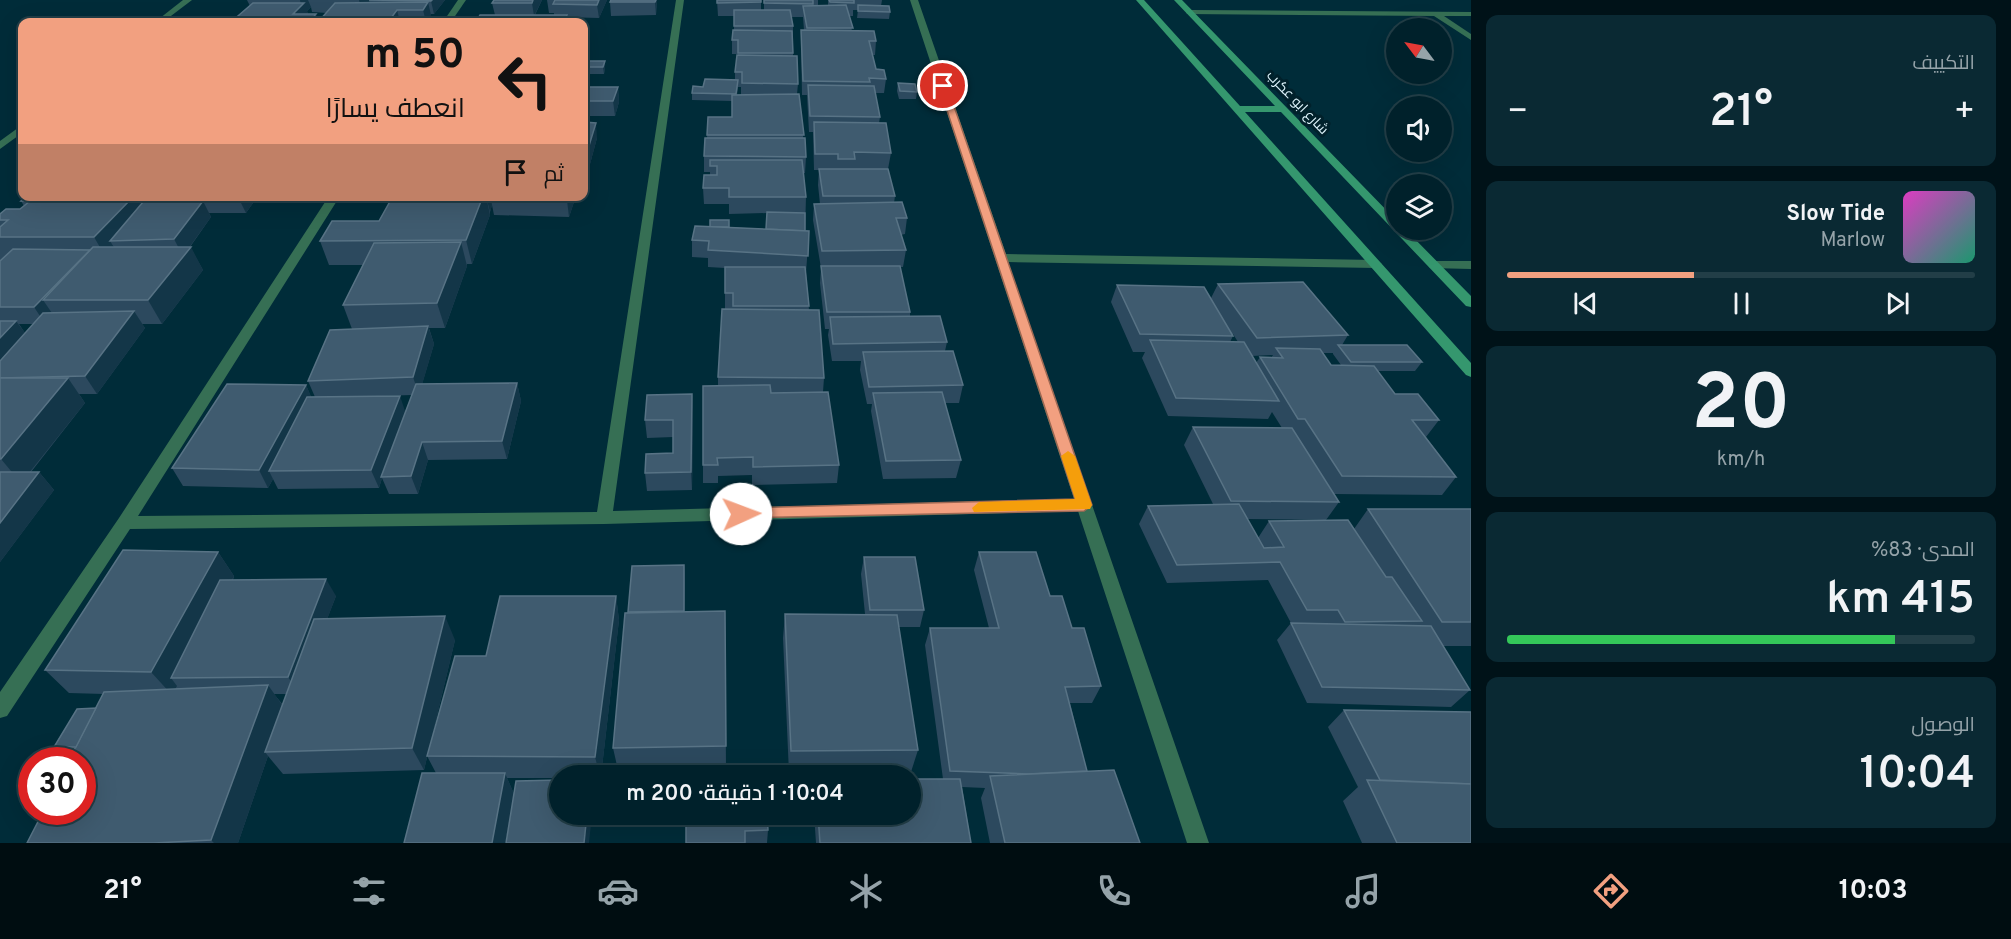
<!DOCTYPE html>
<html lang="ar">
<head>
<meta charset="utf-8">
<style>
  :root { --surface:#00212b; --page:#0a2933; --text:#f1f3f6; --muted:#95a3a9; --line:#223e47; --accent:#f2a080 }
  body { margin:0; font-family:Overpass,Cairo,sans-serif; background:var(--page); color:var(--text); direction:rtl; height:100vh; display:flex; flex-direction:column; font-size:22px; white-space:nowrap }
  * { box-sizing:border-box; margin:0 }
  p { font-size:20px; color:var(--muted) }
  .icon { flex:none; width:33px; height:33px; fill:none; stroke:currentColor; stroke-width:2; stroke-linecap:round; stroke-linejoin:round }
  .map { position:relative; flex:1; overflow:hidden; direction:ltr }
  .details { display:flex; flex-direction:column; gap:15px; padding:15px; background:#001218; width:540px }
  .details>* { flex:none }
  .top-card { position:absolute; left:18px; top:18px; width:570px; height:183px; border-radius:12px; box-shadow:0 6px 24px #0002,0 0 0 2px var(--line); direction:rtl; background:#f2a080; color:#111; overflow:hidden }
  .needle { width:39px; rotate:302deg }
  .controls { position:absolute; left:1386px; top:18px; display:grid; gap:12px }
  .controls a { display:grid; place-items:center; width:66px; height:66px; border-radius:50%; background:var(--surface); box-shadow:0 6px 24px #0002,0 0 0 2px var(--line); font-size:30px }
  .speed { position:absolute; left:18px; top:747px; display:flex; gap:12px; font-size:30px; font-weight:700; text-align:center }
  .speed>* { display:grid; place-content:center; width:78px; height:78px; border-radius:50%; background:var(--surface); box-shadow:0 6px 24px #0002,0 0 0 2px var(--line); line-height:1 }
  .speed .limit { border:9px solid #d22; background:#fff; color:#111 }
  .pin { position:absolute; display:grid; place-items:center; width:51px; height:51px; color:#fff; margin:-26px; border:3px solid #fff; border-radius:50%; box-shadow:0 2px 6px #0007 }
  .me { position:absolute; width:66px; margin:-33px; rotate:88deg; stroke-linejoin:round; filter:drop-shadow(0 0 4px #0008) }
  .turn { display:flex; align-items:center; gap:21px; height:126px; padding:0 24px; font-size:27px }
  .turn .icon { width:78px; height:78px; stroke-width:2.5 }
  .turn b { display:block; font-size:42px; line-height:51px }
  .then { display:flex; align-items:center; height:57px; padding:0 24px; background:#0003; gap:12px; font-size:22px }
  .big { font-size:45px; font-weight:600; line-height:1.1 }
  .details .tile { flex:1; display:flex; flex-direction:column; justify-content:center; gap:9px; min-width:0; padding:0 21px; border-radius:12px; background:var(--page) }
  .details .dial { align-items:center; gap:0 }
  .dial b { font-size:78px; line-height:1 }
  .song { display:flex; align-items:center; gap:18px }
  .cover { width:72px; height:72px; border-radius:9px; background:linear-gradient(135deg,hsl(310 70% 55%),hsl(160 70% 35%)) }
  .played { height:6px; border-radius:3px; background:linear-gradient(90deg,var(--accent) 40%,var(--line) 40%) }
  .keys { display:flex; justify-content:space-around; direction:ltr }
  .heat { display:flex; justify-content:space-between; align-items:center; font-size:33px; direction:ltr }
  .charge { height:9px; border-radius:4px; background:linear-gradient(90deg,#34c759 83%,var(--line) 0) }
  .trip { position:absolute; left:549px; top:765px; width:372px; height:60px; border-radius:30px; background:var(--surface); box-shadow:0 6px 24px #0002,0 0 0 2px var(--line); font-weight:600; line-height:60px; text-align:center; direction:rtl }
  .dock { display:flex; height:96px; justify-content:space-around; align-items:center; background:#000d11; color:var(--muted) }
  .dock .icon { width:42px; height:42px }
  .dock .active { color:var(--accent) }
  .dock b { font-size:27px; color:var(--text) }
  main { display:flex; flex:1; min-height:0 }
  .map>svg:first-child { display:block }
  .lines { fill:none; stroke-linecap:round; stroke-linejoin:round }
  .street { fill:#366f54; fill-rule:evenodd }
  .secondary { fill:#35976e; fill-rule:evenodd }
  .wall { fill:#2c495e; fill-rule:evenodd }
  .shaded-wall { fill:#133648 }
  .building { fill:#3f5b6f; stroke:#587385; stroke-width:1.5 }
  .route { fill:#f2a080; stroke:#9d6853; stroke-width:1.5 }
  .slow { fill:#f59e0b }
  .labels { text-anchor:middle; stroke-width:6; stroke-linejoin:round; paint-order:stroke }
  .far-street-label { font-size:14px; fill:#def4fc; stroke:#01212b }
</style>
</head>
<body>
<main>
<section class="details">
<div class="tile"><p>التكييف</p>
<div class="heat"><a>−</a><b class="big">21°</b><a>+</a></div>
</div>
<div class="tile">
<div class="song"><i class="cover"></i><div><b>Slow Tide</b><p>Marlow</p></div></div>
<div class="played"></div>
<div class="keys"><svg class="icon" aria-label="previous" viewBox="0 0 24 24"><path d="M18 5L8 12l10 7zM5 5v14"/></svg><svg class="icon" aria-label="pause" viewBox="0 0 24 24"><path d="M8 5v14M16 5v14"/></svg><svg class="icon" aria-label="next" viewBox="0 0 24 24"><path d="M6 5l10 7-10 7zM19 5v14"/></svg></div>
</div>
<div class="tile dial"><b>20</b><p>km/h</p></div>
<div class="tile"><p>المدى · 83%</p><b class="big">415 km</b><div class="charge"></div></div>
<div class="tile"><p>الوصول</p><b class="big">10:04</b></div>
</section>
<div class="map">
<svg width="1471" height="843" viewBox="0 0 1471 843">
  <rect width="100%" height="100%" fill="#002c39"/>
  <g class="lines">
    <g class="street">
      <polygon points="183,0 192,0 163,22 155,22"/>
      <polygon points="458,0 466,0 451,22 443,22"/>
      <polygon points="676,0 684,0 613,511 1074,499 910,0 918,0 1006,254 1376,260 1382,264 1376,268 1008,262 1209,843 1187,843 1078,511 604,524 130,529 7,716 0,718 0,692 119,518 329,196 340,196 138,516 597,512"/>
      <polygon points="1190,10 1471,12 1471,16 1444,16 1471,34 1471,40 1434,16 1187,14 1186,12"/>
      <polygon points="22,125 22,133 0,149 0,141"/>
      <polygon points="1434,261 1471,261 1471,269 1430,268 1428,265"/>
    </g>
    <polygon class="secondary" points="1136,0 1144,0 1240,106 1275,106 1174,0 1182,0 1396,220 1396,230 1406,230 1471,296 1471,307 1466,306 1281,112 1245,112 1471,363 1471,377 1466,375"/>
  </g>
  <g class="wall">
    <path d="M247,0H445L434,14H431L427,22H231L250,6ZM311,7L312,12L327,13L319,22L308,14L307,11Z"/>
    <polygon points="542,0 535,15 554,15 554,13 549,13 547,0 607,0 599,18 495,15 492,3"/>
    <polygon points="657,0 656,15 611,16 610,2"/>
    <path d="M717,0H761V10H764V0H818V6L828,5V0H882L881,6L890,12L889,19L857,18L858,10H853V16H849L852,31L876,41L875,55H873L876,69L886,79L884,93H875L880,117L879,123L891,153L888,169L895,196L894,203L907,218L905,234L901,235L906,250L903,267H900L910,312V316L947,342L945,351L963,385L959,403H945L961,460L956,478L883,479L871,411L872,404H867L860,370L861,361H832L828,335L829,329H825L820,283L821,268L813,220L814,204H820L818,185L819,170H814L813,132H809L807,95H802L801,44V30H804L803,17H791L793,26V56L798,84L797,94L806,157L805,173H803L806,197L805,231H809L806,273V272L809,310L824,378L823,392L839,465L837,483L752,485V475L718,476V483H703V465L718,386V377L725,309V268L708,267V258L692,257V240L729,227L766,229L767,213L729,214V204H704L703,188L710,175V172H704V156L707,138L708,117H732V101L692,100V93L703,87L735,79V72L738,55V54H732V40L734,30V16H718ZM738,87H741V95H737Z"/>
    <polygon points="584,61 605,61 605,68 604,74 584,74 584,81"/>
    <polygon points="898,83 917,92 916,99 899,99 897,91"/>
    <polygon points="584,87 618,87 619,102 615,116 584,116"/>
    <polygon points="584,122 597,138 590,164 584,164"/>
    <path d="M26,196H144L146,202H157L154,197L155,196H258L246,213H209L211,217L190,247L203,270L162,324H142L145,328L97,394H79L85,403L31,472H39L54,490L0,562V214L20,209L24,206L21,201ZM19,324H33L25,333Z"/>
    <path d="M393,196H576L569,217L494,215L492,205L490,212V215L472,264H467V266L445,328H429L434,344L422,384L517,383L521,401L507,459L428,460L418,494H389L382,478L379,488L278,489L273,479L268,488L183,486L172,468L306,385L311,397H315L308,381L352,329L343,305L363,265H329L320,241L379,221ZM412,395L405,412L379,396Z"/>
    <path d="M1218,284L1348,335L1342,345L1422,362L1415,371H1378L1395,394L1439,420L1426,437L1456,477L1442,495L1334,494L1339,502L1326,520L1247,519L1258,538L1269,521L1354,529L1368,509H1471V646H1443L1470,690L1451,707L1307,703L1277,640L1291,623L1268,580L1167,583L1139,524L1148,506L1213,504L1184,445L1193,427L1282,428L1272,412L1268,419L1168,416L1142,358L1145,352H1133L1111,302L1117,285L1211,298ZM1233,334L1238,342H1230L1233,336ZM1323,353H1333V354L1341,365H1331ZM1273,355L1271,358L1260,357L1256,363L1252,356Z"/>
    <polygon points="692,394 693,412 692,490 647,491 645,473 673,453 673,437 647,438 645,420"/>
    <path d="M218,552L234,576L233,580L336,596L327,619L455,640L424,770L283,774L268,756L238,843H27L72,756H63L54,747L96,708L104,694L69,693L45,670ZM274,694H287L283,705Z"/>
    <polygon points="979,552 1050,596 1072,628 1101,686 1092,703 1070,703 1087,771 1140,843 990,843 981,798 985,788 962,787 971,843 816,843 814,814 910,814 943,779 925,645 930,628 989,628 974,570"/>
    <polygon points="864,557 924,610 920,627 899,627 918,750 911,772 789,773 783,638 785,614 865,614 861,574"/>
    <polygon points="632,566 685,574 684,612 725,611 726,768 618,770 613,748 628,613"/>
    <polygon points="616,596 619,620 601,776 560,776 560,778 507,778 514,794 505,843 404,843 436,773 427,756 486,656"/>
    <polygon points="1344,710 1471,843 1362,843 1343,801 1358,787 1328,727"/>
    <polygon points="686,814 768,830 767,843 686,843"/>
  </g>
  <g class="shaded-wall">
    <polygon points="300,0 308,0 311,7 307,11 309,16 293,14 301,6"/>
    <polygon points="359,0 374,0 369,0 370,4 362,13"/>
    <polygon points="432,0 445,0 434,14 431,1"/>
    <polygon points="533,0 542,0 534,16 532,3"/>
    <polygon points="599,0 607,0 599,18 597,5"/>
    <polygon points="656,0 657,0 656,15 655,2"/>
    <polygon points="428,2 431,15 427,22 426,22 423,10"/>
    <polygon points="397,10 400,22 388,22"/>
    <polygon points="316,14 319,22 311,22 310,21"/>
    <polygon points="567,15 568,22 564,22"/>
    <polygon points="605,61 605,68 604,74 603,67"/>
    <polygon points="618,87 619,102 615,116 613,101"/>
    <polygon points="596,123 597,138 590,164 588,149"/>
    <polygon points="134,196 144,196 152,213 110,241 117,252 108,261 94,237"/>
    <polygon points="258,196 246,213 238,197"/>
    <polygon points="483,196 486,196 490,215 472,264 466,240"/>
    <polygon points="486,196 495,196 491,199 492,205 490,212"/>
    <polygon points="568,196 576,196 569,217 567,200"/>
    <polygon points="203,201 211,217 183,256 174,239"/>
    <polygon points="461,242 467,266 445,328 437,303"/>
    <polygon points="191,247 203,270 162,324 148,300"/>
    <polygon points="90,250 43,300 54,316 46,325 34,307"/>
    <polygon points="134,311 145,328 97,394 85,376"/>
    <polygon points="16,321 29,338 0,370 0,338"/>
    <polygon points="428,326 434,344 419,395 413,377"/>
    <polygon points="68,378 85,403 21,483 1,459"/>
    <polygon points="517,383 521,401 507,459 502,441"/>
    <polygon points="306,385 314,403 269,471 273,479 268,488 259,470"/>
    <polygon points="692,394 693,412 692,490 691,472"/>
    <polygon points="400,396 406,414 381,477 382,478 379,488 371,470"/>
    <polygon points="422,442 428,460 418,494 411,476"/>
    <polygon points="39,472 54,490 0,562 0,523"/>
    <polygon points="218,552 234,576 181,678 171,678 177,686 172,695 151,672"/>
    <polygon points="684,565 685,574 684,620"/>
    <polygon points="326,579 336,596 299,693 288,677"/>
    <polygon points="616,596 619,620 601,776 600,776 595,757"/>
    <polygon points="445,616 455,640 424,770 412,748"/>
    <polygon points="268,685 285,709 265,752 268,756 238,843 214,843 211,840"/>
    <polygon points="505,773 514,794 505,843 492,843"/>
    <polygon points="587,814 592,814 589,843 584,843"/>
  </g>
  <g class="building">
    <polygon points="369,0 432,0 431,1"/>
    <polygon points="494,0 533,0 532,3 492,3"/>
    <polygon points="555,0 599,0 597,5 553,4"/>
    <polygon points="611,0 656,0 655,2 610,2"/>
    <polygon points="717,0 761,0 761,2 717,3"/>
    <polygon points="764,0 813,0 813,4 764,3"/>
    <polygon points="829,0 854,0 854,3 830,2"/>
    <polygon points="428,2 423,10 397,10 388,22 318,22 335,3"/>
    <polygon points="253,3 304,3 293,14 316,14 310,21 231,22"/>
    <polygon points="846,5 853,28 807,28 803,6"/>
    <polygon points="858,5 889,6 890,12 858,11"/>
    <polygon points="734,10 790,10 793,26 734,26"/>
    <polygon points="480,15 567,15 564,22 476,22"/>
    <polygon points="733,30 792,31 793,53 738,53 738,40 732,40"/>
    <polygon points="801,30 874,31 876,41 869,41 876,69 884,70 886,79 869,78 870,82 803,81"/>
    <polygon points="737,55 797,56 798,84 742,83 742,72 735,72"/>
    <polygon points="584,61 605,61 603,67 584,67"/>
    <polygon points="705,79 738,80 736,94 692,93 693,86 703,87"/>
    <polygon points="898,83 915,84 917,92 900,91"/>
    <polygon points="808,85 874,86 880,117 810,116"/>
    <polygon points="584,87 618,87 613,101 584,101"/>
    <polygon points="799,94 804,135 707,135 708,117 732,117 732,95"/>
    <polygon points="584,122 596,123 588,149 584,149"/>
    <polygon points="814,122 886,123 891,153 854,152 855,159 838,159 838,154 815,154"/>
    <polygon points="705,138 805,138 806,157 704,156"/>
    <polygon points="710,160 802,160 806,197 729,197 729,188 703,188 704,175 717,175 717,166 710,166"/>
    <polygon points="819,169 888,169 895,196 823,196"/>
    <polygon points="26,196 134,196 94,237 0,237 0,227 8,220 0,220 0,214 6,209 20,209 30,201 21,201"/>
    <polygon points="155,196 239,196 154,197"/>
    <polygon points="393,196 483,196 466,240 320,241 332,221 379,221"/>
    <polygon points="492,196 568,196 567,200 491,199"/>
    <polygon points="203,201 174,239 110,241 143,202"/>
    <polygon points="902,202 907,218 896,218 906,250 822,251 814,204"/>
    <polygon points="767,212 805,213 805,231 766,229"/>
    <rect x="710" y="220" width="19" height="7"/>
    <polygon points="695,226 809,231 808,256 708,250 709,241 692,240"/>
    <polygon points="461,242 437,303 343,305 374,243"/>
    <polygon points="93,247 191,247 148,300 43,300"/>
    <polygon points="13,249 90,250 34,307 0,307 0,261"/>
    <polygon points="821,266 900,266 910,312 827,312"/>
    <polygon points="725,267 805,267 809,306 733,306 733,293 725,293"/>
    <polygon points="1303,282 1348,335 1257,338 1218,284"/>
    <polygon points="1117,285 1204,287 1233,336 1140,334"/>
    <polygon points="722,309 819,310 824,378 718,377"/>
    <polygon points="134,311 85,376 0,378 0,361 43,313"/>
    <polygon points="940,316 947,342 833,344 830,317"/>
    <polygon points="0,321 16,321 0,338"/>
    <polygon points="428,326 413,377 308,381 330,330"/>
    <polygon points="1150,340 1244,342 1279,401 1176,398"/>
    <polygon points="1338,345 1407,345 1422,362 1351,362"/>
    <polygon points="1276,348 1320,349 1331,365 1374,366 1395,394 1418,394 1439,420 1412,420 1456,477 1342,476 1305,419 1298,419 1260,357 1283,358"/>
    <polygon points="953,351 963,385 869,387 863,352"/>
    <polygon points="0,378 68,378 1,459 0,459"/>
    <polygon points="517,383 502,441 422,442 411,476 381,477 416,384"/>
    <polygon points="227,384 306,385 259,470 172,468"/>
    <polygon points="770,385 771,393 828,392 839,465 753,467 753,457 717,458 718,465 703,465 703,386"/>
    <polygon points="942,392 961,460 886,461 873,393"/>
    <polygon points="692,394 691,472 645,473 646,454 673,453 673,420 645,420 647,395"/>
    <polygon points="400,396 371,470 269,471 307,397"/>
    <polygon points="1193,427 1292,428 1339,502 1231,501"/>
    <polygon points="0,472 39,472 0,523"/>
    <polygon points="1239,504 1264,548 1284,547 1269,521 1348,520 1386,577 1392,577 1422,621 1345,622 1338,610 1307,610 1280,562 1177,565 1148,506"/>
    <polygon points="1368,509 1471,509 1471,622 1442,622"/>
    <polygon points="123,550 218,552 151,672 45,670"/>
    <polygon points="979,552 1036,552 1050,596 1062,596 1072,628 1084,628 1101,686 1065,687 1087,771 1028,774 950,771 930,628 999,628"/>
    <polygon points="864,557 915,557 924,610 870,610"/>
    <polygon points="684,565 684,611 628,612 632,566"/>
    <polygon points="326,579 288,677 171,678 220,580"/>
    <polygon points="500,596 616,596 595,757 427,756 455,656 486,656"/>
    <polygon points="725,611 726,746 613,748 625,613"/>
    <polygon points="785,614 897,615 918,750 791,751"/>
    <polygon points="445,616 412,748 265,752 314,619"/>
    <polygon points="1291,623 1431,626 1470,690 1322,687"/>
    <polygon points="268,685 211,840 154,843 27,843 43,812 82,812 82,760 69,760 104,692"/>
    <polygon points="96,708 76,747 54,747 77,709"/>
    <polygon points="1344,710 1471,712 1471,784 1380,780"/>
    <polygon points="1114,770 1140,843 1005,843 990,776"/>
    <polygon points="422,773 505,773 492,843 404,843"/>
    <polygon points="910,779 960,779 971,843 820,843 818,814 910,814"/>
    <polygon points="560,780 560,814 587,814 584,843 506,843 516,781"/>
    <polygon points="1367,780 1471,784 1471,843 1397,843"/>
    <polygon points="686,814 767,814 768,830 745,831 745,843 686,843"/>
  </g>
  <polygon class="route" points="943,83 947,86 1092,505 1084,511 736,518 734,514 741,508 1075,499 939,86"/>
  <polygon class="slow" points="1068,451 1075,456 1092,505 1090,509 974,512 972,508 979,502 1075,499 1061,456"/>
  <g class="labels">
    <g class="far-street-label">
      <text transform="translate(1298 102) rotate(46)" y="5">شارع ابو عكرب</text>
    </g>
  </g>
</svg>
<div class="controls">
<a><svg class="needle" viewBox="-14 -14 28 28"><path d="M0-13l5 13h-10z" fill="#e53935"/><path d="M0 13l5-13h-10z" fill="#95a3a9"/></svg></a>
<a><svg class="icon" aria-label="sound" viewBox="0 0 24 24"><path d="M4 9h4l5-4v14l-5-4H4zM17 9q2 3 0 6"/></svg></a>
<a><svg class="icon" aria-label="layers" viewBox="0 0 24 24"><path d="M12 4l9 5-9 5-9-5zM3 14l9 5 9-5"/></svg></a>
</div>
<div class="speed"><div class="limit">30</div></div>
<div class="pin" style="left:943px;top:86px;background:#d93025"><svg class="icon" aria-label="arrive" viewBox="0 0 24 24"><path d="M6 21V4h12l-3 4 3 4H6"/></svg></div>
<svg class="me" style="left:741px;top:514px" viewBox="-20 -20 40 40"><circle r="19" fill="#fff"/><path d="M0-13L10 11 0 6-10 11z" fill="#f2a080"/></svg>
<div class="trip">10:04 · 1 دقيقة · 200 m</div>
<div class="top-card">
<div class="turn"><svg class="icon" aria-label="left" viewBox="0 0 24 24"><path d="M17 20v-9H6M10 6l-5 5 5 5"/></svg><div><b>50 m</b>انعطف يسارًا</div></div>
<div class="then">ثم<svg class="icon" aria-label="arrive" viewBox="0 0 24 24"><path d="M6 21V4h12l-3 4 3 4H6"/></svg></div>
</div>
</div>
</main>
<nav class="dock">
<b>10:03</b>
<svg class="icon active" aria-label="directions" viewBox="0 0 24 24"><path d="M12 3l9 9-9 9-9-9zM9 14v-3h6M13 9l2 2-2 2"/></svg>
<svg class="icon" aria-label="music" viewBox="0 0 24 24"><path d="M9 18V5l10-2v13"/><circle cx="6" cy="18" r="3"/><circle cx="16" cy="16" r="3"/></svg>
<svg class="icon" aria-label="phone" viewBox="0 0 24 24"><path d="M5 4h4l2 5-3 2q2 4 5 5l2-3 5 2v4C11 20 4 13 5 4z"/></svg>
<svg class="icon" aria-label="climate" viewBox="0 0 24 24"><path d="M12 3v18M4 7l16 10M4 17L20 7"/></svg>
<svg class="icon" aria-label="car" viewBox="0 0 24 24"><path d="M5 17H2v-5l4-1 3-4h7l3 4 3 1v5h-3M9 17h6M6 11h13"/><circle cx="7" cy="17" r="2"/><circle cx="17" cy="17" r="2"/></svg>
<svg class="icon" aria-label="filters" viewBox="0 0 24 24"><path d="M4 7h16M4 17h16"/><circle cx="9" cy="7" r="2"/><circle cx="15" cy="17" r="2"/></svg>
<b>21°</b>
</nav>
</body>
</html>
